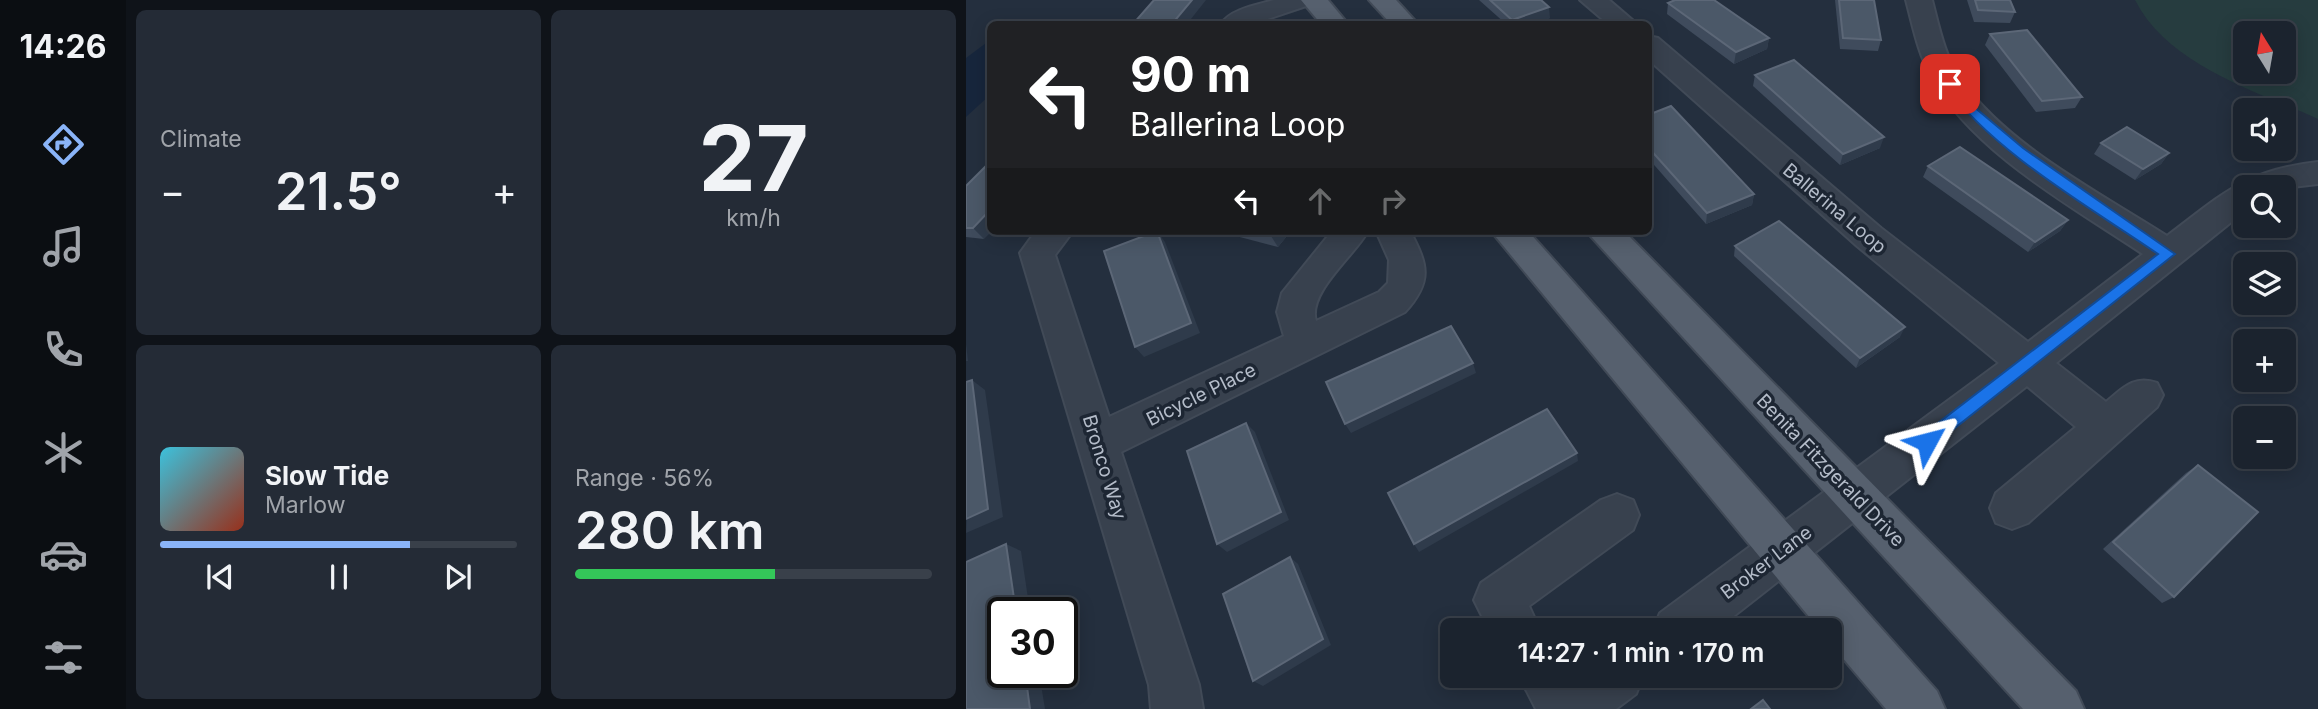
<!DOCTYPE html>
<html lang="en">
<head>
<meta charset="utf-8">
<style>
  :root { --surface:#1b232e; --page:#242b36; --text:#f1f3f6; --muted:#a0a4aa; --line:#39404a; --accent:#8ab4f8 }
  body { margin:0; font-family:Inter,sans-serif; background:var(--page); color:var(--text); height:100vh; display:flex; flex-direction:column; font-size:26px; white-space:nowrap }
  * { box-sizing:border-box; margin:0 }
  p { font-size:23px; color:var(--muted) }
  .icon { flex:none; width:38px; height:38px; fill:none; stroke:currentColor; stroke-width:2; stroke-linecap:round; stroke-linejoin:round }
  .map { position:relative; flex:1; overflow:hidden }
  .drawer { display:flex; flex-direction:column; gap:10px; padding:10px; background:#0f1319; width:840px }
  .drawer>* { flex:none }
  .banner { position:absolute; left:21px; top:21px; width:665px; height:214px; border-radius:10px; box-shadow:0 4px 18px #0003,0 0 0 2px var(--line); background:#202124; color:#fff; overflow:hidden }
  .needle { width:46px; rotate:349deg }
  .buttons { position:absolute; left:1267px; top:21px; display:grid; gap:14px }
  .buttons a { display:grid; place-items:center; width:63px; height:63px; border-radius:10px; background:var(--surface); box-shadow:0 4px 18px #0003,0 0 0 2px var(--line); font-size:35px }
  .speed { position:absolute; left:21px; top:597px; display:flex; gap:14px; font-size:35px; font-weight:700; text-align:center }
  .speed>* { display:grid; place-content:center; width:91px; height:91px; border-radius:50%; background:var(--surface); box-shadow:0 4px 18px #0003,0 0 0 2px var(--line); line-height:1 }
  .speed .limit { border:4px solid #111; border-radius:10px; background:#fff; color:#111 }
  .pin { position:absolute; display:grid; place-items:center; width:60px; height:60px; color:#fff; margin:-30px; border-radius:14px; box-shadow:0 4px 10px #0006 }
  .me { position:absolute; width:77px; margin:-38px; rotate:52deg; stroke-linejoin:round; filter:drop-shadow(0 0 5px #0008) }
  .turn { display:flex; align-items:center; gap:24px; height:147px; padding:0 28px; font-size:32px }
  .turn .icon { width:91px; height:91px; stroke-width:2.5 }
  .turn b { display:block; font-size:49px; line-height:60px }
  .lanes { display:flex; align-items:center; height:66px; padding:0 28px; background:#0003; justify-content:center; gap:35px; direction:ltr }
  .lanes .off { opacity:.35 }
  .big { font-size:52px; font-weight:600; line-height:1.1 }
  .drawer .card { flex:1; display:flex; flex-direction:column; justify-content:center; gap:10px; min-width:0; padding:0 24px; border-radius:10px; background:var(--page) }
  .drawer .dial { align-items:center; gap:0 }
  .dial b { font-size:91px; line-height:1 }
  .song { display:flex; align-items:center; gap:21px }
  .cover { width:84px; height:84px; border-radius:10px; background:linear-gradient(135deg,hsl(190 70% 55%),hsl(10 70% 35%)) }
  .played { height:7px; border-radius:4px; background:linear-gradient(90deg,var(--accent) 70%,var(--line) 70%) }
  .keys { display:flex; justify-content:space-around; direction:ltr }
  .heat { display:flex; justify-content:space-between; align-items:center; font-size:38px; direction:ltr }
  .charge { height:10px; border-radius:5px; background:linear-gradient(90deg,#34c759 56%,var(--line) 0) }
  .drawer .tiles { flex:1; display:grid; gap:10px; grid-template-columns:repeat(2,1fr) }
  .trip { position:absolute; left:474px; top:618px; width:402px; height:70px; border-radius:10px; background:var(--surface); box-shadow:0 4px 18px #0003,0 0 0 2px var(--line); font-weight:600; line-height:70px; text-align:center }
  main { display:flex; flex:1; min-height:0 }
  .tabs { display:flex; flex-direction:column; width:126px; justify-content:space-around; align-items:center; background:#0b0e12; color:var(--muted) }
  .tabs .icon { width:49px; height:49px }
  .tabs .selected { color:var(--accent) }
  .tabs b { font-size:32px; color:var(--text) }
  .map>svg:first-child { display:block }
  .green { fill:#263c3f; fill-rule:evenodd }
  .water { fill:#17263c }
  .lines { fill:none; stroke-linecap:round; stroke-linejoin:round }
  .minor-casing { stroke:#414a57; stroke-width:4 }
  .major-casing { stroke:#414a57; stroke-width:4 }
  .minor { fill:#38414e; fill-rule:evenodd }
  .major { fill:#56606e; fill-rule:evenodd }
  .wall { fill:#3f4b5c }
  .shaded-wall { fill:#2f3b4b }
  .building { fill:#4b5868; stroke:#5c6777; stroke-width:2 }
  .route { fill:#1a73e8; stroke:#114b97; stroke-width:2 }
  .labels { text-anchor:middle; stroke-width:7; stroke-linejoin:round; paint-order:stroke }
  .street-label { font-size:19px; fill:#b4bcc9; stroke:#1d2633 }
</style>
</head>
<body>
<main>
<nav class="tabs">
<b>14:26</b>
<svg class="icon selected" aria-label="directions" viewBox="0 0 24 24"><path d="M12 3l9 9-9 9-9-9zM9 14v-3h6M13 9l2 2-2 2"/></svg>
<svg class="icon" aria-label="music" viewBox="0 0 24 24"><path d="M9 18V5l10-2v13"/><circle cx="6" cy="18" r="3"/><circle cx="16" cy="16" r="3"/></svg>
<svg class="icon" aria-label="phone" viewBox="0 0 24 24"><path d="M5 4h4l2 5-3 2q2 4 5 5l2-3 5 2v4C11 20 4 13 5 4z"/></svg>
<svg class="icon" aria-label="climate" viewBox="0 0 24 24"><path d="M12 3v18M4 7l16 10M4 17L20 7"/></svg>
<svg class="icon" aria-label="car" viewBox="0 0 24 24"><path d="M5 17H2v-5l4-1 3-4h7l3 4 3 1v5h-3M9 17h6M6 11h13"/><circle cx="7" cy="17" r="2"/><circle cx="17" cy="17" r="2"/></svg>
<svg class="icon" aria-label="filters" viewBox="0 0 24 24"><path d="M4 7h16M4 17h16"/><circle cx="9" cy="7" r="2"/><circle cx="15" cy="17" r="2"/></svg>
</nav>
<section class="drawer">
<div class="tiles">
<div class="card"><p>Climate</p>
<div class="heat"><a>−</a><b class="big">21.5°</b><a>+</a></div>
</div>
<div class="card dial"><b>27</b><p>km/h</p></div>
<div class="card">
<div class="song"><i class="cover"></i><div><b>Slow Tide</b><p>Marlow</p></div></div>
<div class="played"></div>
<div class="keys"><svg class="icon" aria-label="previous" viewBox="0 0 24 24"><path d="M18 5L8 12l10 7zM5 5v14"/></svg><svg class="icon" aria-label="pause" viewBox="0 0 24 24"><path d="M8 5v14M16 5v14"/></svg><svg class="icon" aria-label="next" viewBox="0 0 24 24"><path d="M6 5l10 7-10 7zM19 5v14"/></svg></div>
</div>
<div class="card"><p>Range · 56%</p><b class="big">280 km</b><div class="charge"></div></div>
</div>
</section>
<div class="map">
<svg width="1352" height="709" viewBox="0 0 1352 709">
  <rect width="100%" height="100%" fill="#242f3e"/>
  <path class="green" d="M1169,0H1352V119C1290,91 1202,65 1169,0ZM1279,33H1318V72H1279Z"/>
  <polygon class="water" points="24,40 24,95 0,117 0,58"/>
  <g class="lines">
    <g class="minor-casing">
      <g id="minor">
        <path d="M308,0H347L343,5L287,24H255C265,9 291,5 308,0Z"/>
        <polygon points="614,0 643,0 671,24 642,24"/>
        <path d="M940,0H966C973,27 979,58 996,81C1042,146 1134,193 1201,236C1257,194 1279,170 1352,162V184L1318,188L1279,187V211L1090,363L1140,402C1157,388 1168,375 1191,383L1197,395L1191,407L1062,523L1046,529L1030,523L1024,508L1030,493L1110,427L1061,386L750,630H687L694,613L1033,363L891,246L682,59V36L692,38L915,228L1062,342L1177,254C1107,207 1006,152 965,76C952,53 947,26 940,0Z"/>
        <path d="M70,231H107L89,255L143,417L318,336L311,312L316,293L366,231H402C388,256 341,293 350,321L413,292L422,283L423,260L410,231H444C462,265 467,281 439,312L155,452L233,685L237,709H185L183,685L54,253Z"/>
        <polygon points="651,494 667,500 673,515 667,530 563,606 574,630 523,630 508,600 515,583 635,500"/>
        <polygon points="553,676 677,676 670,694 650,709 570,709"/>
      </g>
    </g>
    <g class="major-casing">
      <g id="major">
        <polygon points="335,0 362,0 382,24 355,24"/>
        <polygon points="403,0 430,0 452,24 425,24"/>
        <polygon points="525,231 562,231 971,691 979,709 920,709 864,643 864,630 854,630"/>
        <polygon points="620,231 658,231 1110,691 1118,709 1057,709"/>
      </g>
    </g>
    <use href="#minor" class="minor"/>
    <use href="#major" class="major"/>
  </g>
  <g class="wall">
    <polygon points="513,0 575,0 584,18 566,24 540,24"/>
    <polygon points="869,0 908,0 915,40 912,51 874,49"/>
    <polygon points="1001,0 1044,0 1049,12 1044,23 1008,22"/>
    <polygon points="702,3 803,38 801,49 768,64 701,14"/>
    <polygon points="1024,34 1116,97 1109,108 1070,112 1019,45"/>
    <polygon points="789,75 914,148 874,165 787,86"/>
    <polygon points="682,115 788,194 786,205 740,224 682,158"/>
    <polygon points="1135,143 1203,153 1195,164 1169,180 1128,154"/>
    <polygon points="962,166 1102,220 1094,231 1062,252 957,177"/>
    <polygon points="0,186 18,239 0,237"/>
    <polygon points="267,231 325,231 312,247 270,236"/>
    <polygon points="769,246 934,337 890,368 768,256"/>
    <polygon points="1232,465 1208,597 1196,603 1137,549 1220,473"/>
  </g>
  <g class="shaded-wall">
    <polygon points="226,0 240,0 221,24 206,24"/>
    <polygon points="583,7 584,18 566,24 547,24 546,20"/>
    <polygon points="803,38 801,49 768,64 770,52"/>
    <polygon points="918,137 914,148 874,165 877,154"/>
    <polygon points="1203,153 1195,164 1169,180 1177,169"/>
    <polygon points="788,194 786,205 740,224 741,213"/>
    <polygon points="24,210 24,231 26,231 18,239 7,228"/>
    <polygon points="1102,220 1094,231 1062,252 1069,242"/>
    <polygon points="191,231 199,242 234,333 178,357 169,347"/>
    <polygon points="310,231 325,231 312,247 305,236"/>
    <polygon points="939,327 934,337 890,368 894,358"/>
    <polygon points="0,344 2,361 0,361"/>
    <polygon points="507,363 510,373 385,433 379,424"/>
    <polygon points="6,380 19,390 37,517 0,533"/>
    <polygon points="280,423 289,432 323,520 261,552 251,544"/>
    <polygon points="611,453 612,461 453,552 448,544"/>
    <polygon points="40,544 55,551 64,612 50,612"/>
    <polygon points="324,557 332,564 365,645 297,686 287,681"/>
    <polygon points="59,672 73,672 79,709 64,709"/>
  </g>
  <g class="building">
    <polygon points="188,0 226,0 206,24 167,24"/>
    <polygon points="524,0 575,0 583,7 546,20"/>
    <polygon points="709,0 748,0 803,38 770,52 702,3"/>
    <polygon points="873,0 908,0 915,40 877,38"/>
    <polygon points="1009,0 1044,0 1049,12 1012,10"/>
    <polygon points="605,21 609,24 598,24"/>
    <polygon points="1061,30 1116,97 1076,101 1024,34"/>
    <polygon points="828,60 918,137 877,154 789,75"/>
    <polygon points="705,106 788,194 741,213 682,147 682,115"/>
    <polygon points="1161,127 1203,153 1177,169 1135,143"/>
    <polygon points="994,147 1102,220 1069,242 962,166"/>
    <polygon points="24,162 24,210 7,228 0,228 0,186"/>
    <polygon points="813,221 939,327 894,358 769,246"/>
    <polygon points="191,231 225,323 169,347 138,251"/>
    <polygon points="286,231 310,231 305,236"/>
    <polygon points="485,326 507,363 379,424 360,382"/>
    <polygon points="6,380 22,509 0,519 0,382"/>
    <polygon points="581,409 611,453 448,544 422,493"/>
    <polygon points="280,423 315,512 251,544 221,451"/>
    <polygon points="1232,465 1292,512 1208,597 1147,542"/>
    <polygon points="40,544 50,612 37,612 37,672 59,672 64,709 0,709 0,562"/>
    <polygon points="324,557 357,639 287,681 257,594"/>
    <polygon points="797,700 804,709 785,709"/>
  </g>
  <path class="route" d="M979,81H988L1007,106L1057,148L1209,254L961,450L954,447L952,442L954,437L1192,254C1122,206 1027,152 978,84Z"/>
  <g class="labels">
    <g class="street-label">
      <text transform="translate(869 208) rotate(40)" y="7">Ballerina Loop</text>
      <text transform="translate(235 394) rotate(-26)" y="7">Bicycle Place</text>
      <text transform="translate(139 467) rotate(73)" y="7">Bronco Way</text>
      <text transform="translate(865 470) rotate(46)" y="7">Benita Fitzgerald Drive</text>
      <text transform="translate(800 562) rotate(-37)" y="7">Broker Lane</text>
    </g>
  </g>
</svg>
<div class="buttons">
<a><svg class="needle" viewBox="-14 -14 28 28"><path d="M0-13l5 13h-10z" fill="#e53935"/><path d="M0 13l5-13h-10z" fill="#a0a4aa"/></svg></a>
<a><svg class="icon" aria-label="sound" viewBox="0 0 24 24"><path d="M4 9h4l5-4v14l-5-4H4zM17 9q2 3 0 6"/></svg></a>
<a><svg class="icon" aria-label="search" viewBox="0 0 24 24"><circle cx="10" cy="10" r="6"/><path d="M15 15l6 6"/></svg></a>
<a><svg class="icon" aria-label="layers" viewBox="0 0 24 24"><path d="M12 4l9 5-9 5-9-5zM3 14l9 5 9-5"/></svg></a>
<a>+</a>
<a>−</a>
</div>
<div class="speed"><div class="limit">30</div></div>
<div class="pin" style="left:984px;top:84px;background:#d93025"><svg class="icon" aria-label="arrive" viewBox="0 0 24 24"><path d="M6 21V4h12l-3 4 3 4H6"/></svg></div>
<svg class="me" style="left:961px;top:442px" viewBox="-20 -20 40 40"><path d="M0-17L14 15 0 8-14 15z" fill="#1a73e8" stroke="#fff" stroke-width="4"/></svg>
<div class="trip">14:27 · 1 min · 170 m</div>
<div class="banner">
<div class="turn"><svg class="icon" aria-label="left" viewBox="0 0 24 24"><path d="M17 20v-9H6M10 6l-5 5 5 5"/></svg><div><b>90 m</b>Ballerina Loop</div></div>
<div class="lanes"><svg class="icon" aria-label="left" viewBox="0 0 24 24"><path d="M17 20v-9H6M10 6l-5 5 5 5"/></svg><svg class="icon off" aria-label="ahead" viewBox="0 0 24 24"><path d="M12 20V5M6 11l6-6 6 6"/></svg><svg class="icon off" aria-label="right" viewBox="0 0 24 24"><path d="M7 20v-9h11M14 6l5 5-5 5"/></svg></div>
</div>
</div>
</main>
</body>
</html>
